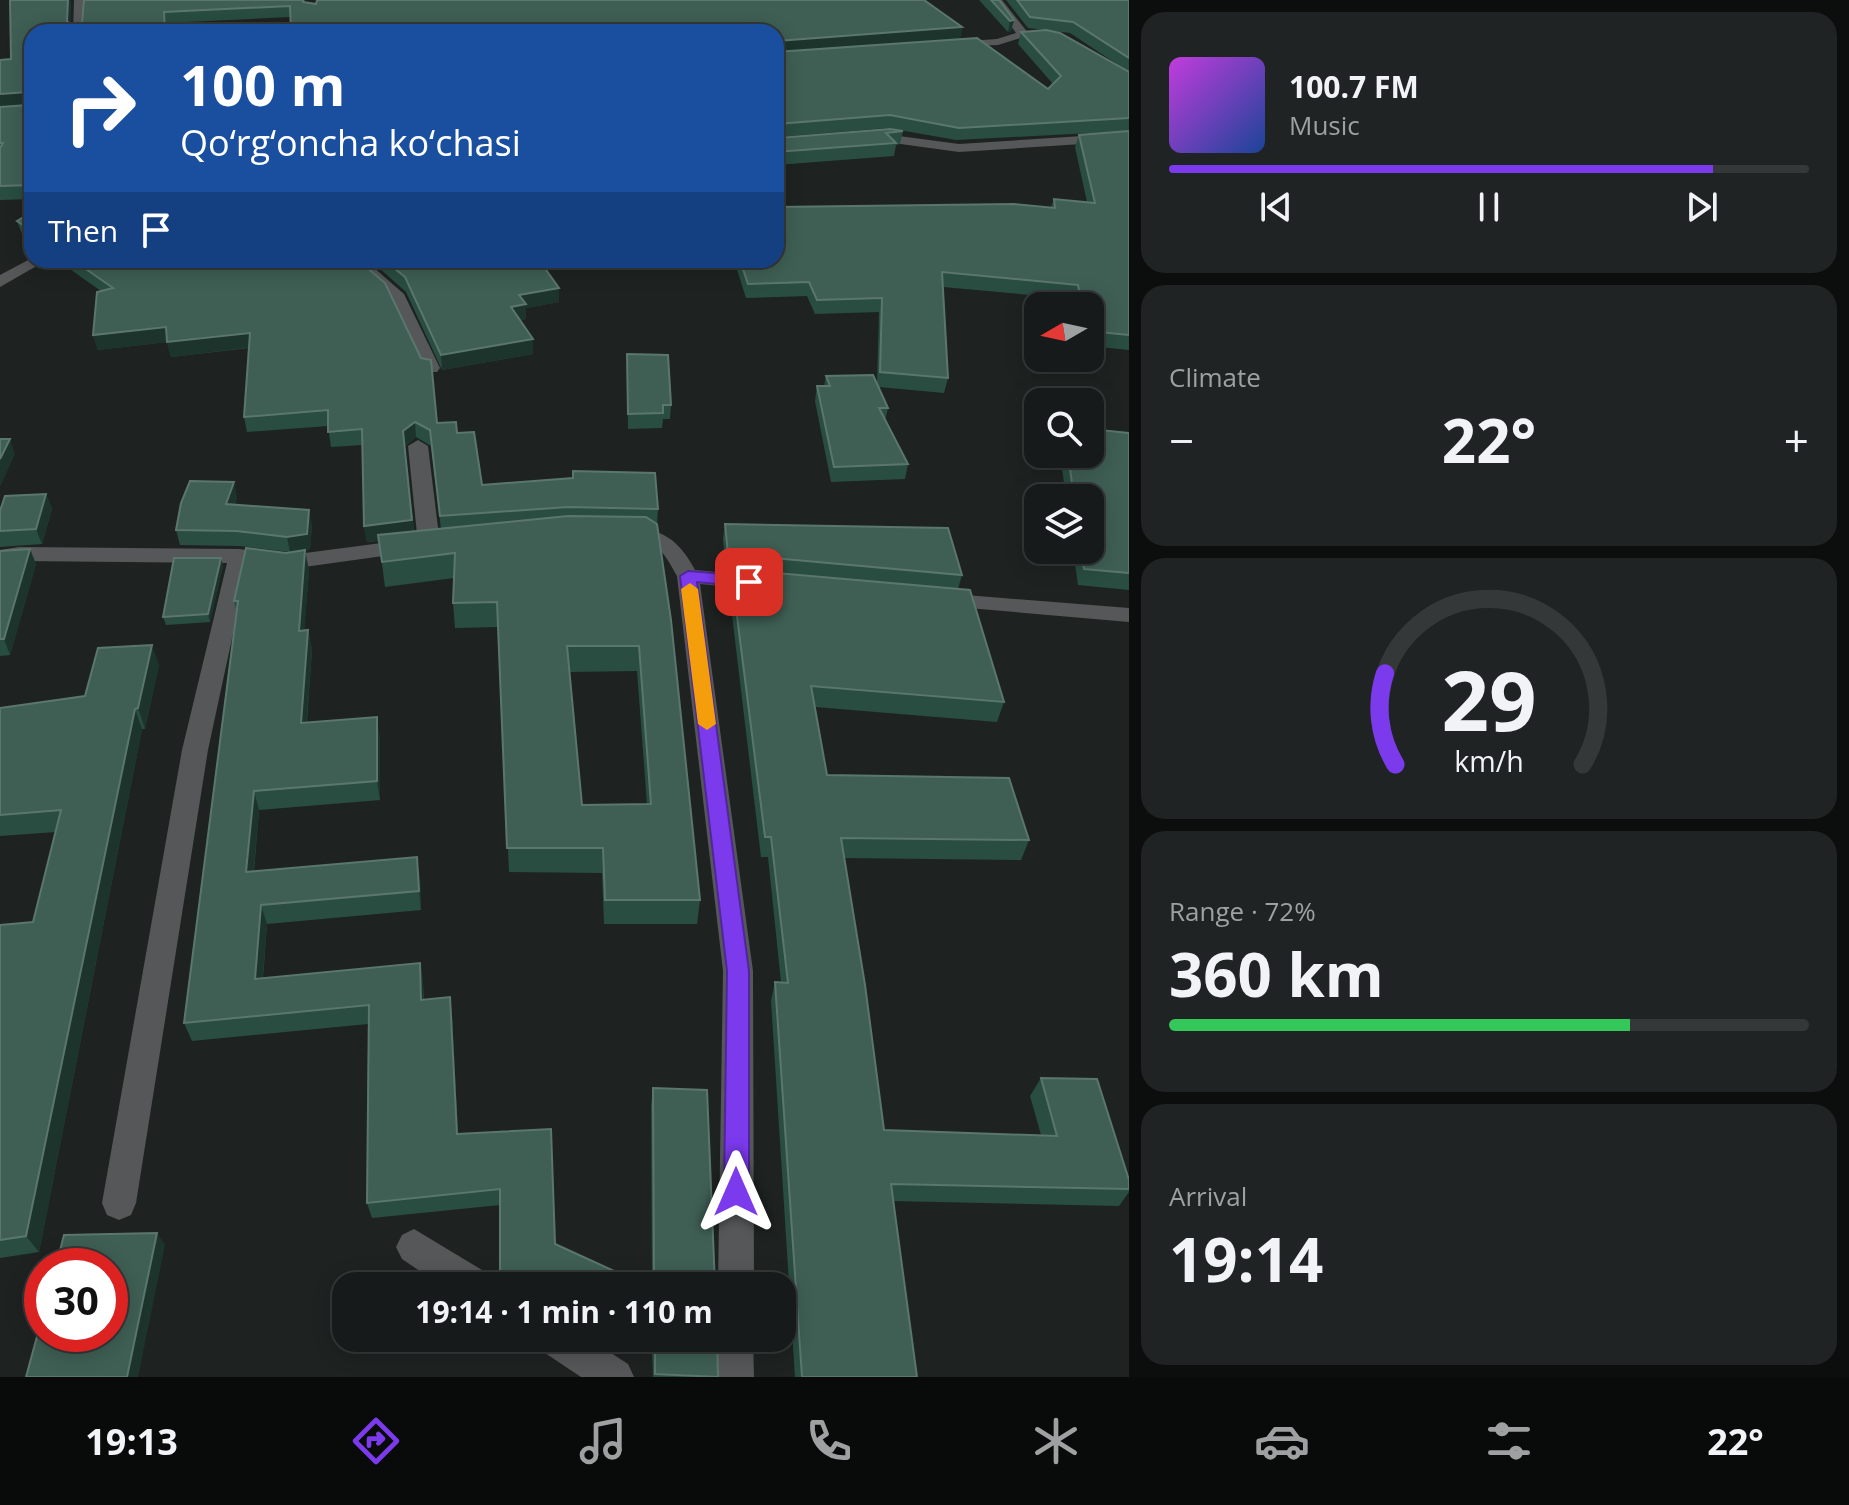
<!DOCTYPE html>
<html lang="en">
<head>
<meta charset="utf-8">
<style>
  :root { --surface:#161a1a; --page:#1f2323; --text:#f1f3f6; --muted:#9ea1a2; --line:#353839; --accent:#7c3aed }
  body { margin:0; font-family:"Open Sans",sans-serif; background:var(--page); color:var(--text); height:100vh; display:flex; flex-direction:column; font-size:30px; white-space:nowrap }
  * { box-sizing:border-box; margin:0 }
  p { font-size:26px; color:var(--muted) }
  .icon { flex:none; width:44px; height:44px; fill:none; stroke:currentColor; stroke-width:2; stroke-linecap:round; stroke-linejoin:round }
  .map { position:relative; flex:1; overflow:hidden }
  .details { display:flex; flex-direction:column; gap:12px; padding:12px; background:#0c0e0e; width:720px }
  .details>* { flex:none }
  .top-card { position:absolute; left:24px; top:24px; width:760px; height:244px; border-radius:24px; box-shadow:0 4px 20px #0003,0 0 0 2px var(--line); background:#1a4fa0; color:#fff; overflow:hidden }
  .needle { width:52px; rotate:261deg }
  .buttons { position:absolute; left:1024px; top:292px; display:grid; gap:16px }
  .buttons a { display:grid; place-items:center; width:80px; height:80px; border-radius:16px; background:var(--surface); box-shadow:0 4px 20px #0003,0 0 0 2px var(--line); font-size:40px }
  .speed { position:absolute; left:24px; top:1248px; display:flex; gap:16px; font-size:40px; font-weight:700; text-align:center }
  .speed>* { display:grid; place-content:center; width:104px; height:104px; border-radius:50%; background:var(--surface); box-shadow:0 4px 20px #0003,0 0 0 2px var(--line); line-height:1 }
  .speed .limit { border:12px solid #d22; background:#fff; color:#111 }
  .pin { position:absolute; display:grid; place-items:center; width:68px; height:68px; color:#fff; margin:-34px; border-radius:16px; box-shadow:0 4px 12px #0006 }
  .me { position:absolute; width:88px; margin:-44px; rotate:0deg; stroke-linejoin:round; filter:drop-shadow(0 0 6px #0008) }
  .turn { display:flex; align-items:center; gap:28px; height:168px; padding:0 24px; font-size:36px }
  .turn .icon { width:104px; height:104px; stroke-width:2.5 }
  .turn b { display:block; font-size:56px; line-height:68px }
  .then { display:flex; align-items:center; height:76px; padding:0 24px; background:#0003; gap:16px; font-size:30px }
  .big { font-size:60px; font-weight:700; line-height:1.1 }
  .details .tile { flex:1; display:flex; flex-direction:column; justify-content:center; gap:12px; min-width:0; padding:0 28px; border-radius:24px; background:var(--page) }
  .details .dial { align-items:center; gap:0 }
  .dial svg { height:208px; overflow:visible; fill:none; stroke:var(--line); stroke-width:7; stroke-linecap:round; text-anchor:middle }
  .dial text { fill:var(--text); stroke:none }
  .song { display:flex; align-items:center; gap:24px }
  .cover { width:96px; height:96px; border-radius:12px; background:linear-gradient(135deg,hsl(290 70% 55%),hsl(220 70% 35%)) }
  .played { height:8px; border-radius:4px; background:linear-gradient(90deg,var(--accent) 85%,var(--line) 85%) }
  .keys { display:flex; justify-content:space-around; direction:ltr }
  .heat { display:flex; justify-content:space-between; align-items:center; font-size:44px; direction:ltr }
  .charge { height:12px; border-radius:6px; background:linear-gradient(90deg,#34c759 72%,var(--line) 0) }
  .trip { position:absolute; left:332px; top:1272px; width:464px; height:80px; border-radius:24px; background:var(--surface); box-shadow:0 4px 20px #0003,0 0 0 2px var(--line); font-weight:700; line-height:80px; text-align:center }
  .menu { display:flex; height:128px; justify-content:space-around; align-items:center; background:#090a0a; color:var(--muted) }
  .menu .icon { width:56px; height:56px }
  .menu .active { color:var(--accent) }
  .menu b { font-size:36px; color:var(--text) }
  main { display:flex; flex:1; min-height:0 }
  .map>svg:first-child { display:block }
  .lines { fill:none; stroke-linecap:round; stroke-linejoin:round }
  .service { fill:#555758; fill-rule:evenodd }
  .minor { fill:#555758; fill-rule:evenodd }
  .wall { fill:#294d41; fill-rule:evenodd }
  .shaded-wall { fill:#1c342c }
  .building { fill:#3f5f54; stroke:#5b766d; stroke-width:2; fill-rule:evenodd }
  .route { fill:#7c3aed; stroke:#51269a; stroke-width:2 }
  .slow { fill:#f59e0b }
</style>
</head>
<body>
<main>
<div class="map">
<svg width="1129" height="1377" viewBox="0 0 1129 1377">
  <rect width="100%" height="100%" fill="#1e2322"/>
  <g class="lines">
    <g class="service">
      <polygon points="74,0 84,0 83,32 73,32"/>
      <polygon points="418,440 428,446 440,544 429,551 418,544 408,446"/>
      <polygon points="414,1229 487,1273 492,1286 442,1286 402,1259 396,1247 402,1235"/>
      <polygon points="537,1338 588,1338 628,1364 634,1377 581,1377 542,1351"/>
    </g>
    <g class="minor">
      <polygon points="992,0 1002,0 1029,34 1027,36 998,45 950,47 948,45 954,42 997,39 1016,33"/>
      <polygon points="869,132 959,144 1129,133 1129,141 959,152 864,139 864,133"/>
      <polygon points="32,258 32,260 47,260 0,287 0,275"/>
      <polygon points="348,260 365,260 404,294 440,368 437,372 425,372 389,296"/>
      <path d="M628,527C662,528 679,540 695,570L761,576L769,578L772,583L769,588L761,590L700,584L753,971L754,1286H718L723,971L677,576C658,540 656,547 621,538L618,533L621,528Z"/>
      <polygon points="412,539 423,546 419,551 290,569 248,564 208,750 136,1203 131,1215 119,1220 107,1215 102,1203 182,750 227,563 19,561 0,564 0,550 19,547 239,549 290,555"/>
      <polygon points="941,593 1129,608 1129,622 933,605 930,600 933,595"/>
      <polygon points="717,1338 753,1338 754,1377 716,1377"/>
    </g>
  </g>
  <g class="wall">
    <polygon points="10,0 71,0 70,24 82,23 84,0 305,0 305,2 316,4 962,27 960,39 1048,89 1053,84 1018,44 1021,32 1129,72 1129,131 956,140 888,128 777,137 778,138 903,131 900,144 896,145 894,156 776,165 776,32 290,17 166,23 167,32 32,32 32,199 0,200 0,107 28,105 30,104 0,107 11,59"/>
    <polygon points="979,0 999,0 1014,20 1011,31 1008,32"/>
    <polygon points="1006,0 1129,0 1129,72 1070,33 1028,28"/>
    <polygon points="1129,131 1129,350 1090,346 1090,306 1075,306 1074,299 943,287 948,378 944,393 879,387 888,408 885,420 908,464 905,479 831,482 815,401 817,386 824,386 826,376 877,383 879,312 815,314 807,296 746,298 734,260 776,260 1051,207 1054,199 1087,202 1075,147 1079,135"/>
    <polygon points="32,212 32,242 22,234 17,221"/>
    <path d="M57,260H358L437,423L457,433L482,485L658,509L657,525L700,900L697,924H604L602,873L509,872L498,627L455,628L453,603L454,578L385,587L379,541L367,542L364,526L362,445L331,447L328,426L247,432L244,417L249,348L171,357L167,342L98,350L93,335L101,291ZM416,437L431,446L441,529L414,532L405,446ZM637,671L647,804L582,805L569,672Z"/>
    <polygon points="370,260 539,260 559,288 559,302 526,308 526,319 520,320 533,354 442,370 406,292"/>
    <polygon points="627,354 671,405 670,419 663,419 662,428 628,429"/>
    <polygon points="1129,433 1129,590 1078,585 1073,550 1090,550 1090,498 1066,498 1060,454 1090,454"/>
    <polygon points="46,494 52,509 42,544 0,547 0,511"/>
    <polygon points="237,497 235,504 312,525 310,549 290,552 239,546 180,545 176,530"/>
    <polygon points="725,524 962,575 958,589 1004,702 997,722 815,707 827,775 1029,840 1021,860 844,858 884,1130 1041,1135 1030,1096 1041,1078 1129,1180 1129,1192 1119,1206 893,1201 917,1377 795,1377 771,1001 775,982 781,982 768,857 761,857 729,590 731,570 726,570 723,539"/>
    <polygon points="0,551 36,564 10,655 0,656"/>
    <polygon points="221,558 223,566 210,622 166,625 163,617"/>
    <polygon points="309,570 304,630 308,630 312,650 307,722 380,736 380,800 259,810 254,872 420,876 421,910 267,924 263,978 420,963 423,982 424,1000 450,997 452,1015 458,1134 555,1244 647,1286 501,1285 500,1270 500,1205 372,1218 367,1203 368,1024 192,1041 184,1023 236,610 234,601"/>
    <polygon points="159,665 145,729 142,729 39,1252 0,1258 0,925 33,922 56,832 0,836 0,708 85,696"/>
    <polygon points="653,1088 715,1286 652,1286 651,1106"/>
    <polygon points="618,1338 717,1338 718,1377 653,1377 652,1354"/>
  </g>
  <g class="shaded-wall">
    <polygon points="68,0 71,0 70,32 67,21"/>
    <polygon points="1014,20 1011,31 1008,32 1010,21"/>
    <polygon points="962,27 960,39 776,53 777,41"/>
    <polygon points="28,92 32,104 0,107 0,94"/>
    <polygon points="559,288 559,302 526,308 526,319 512,322 511,307 519,295"/>
    <polygon points="166,327 250,333 253,347 171,357 167,342 98,350 93,335"/>
    <polygon points="533,339 533,354 442,370 441,355"/>
    <polygon points="415,422 416,437 405,446 414,536 367,542 364,526 403,431"/>
    <polygon points="10,439 15,454 0,487 0,459"/>
    <polygon points="234,482 237,497 229,519 226,504"/>
    <polygon points="46,494 52,509 42,544 36,529"/>
    <polygon points="309,510 312,525 310,549 290,552 287,537"/>
    <polygon points="30,549 36,564 10,655 4,639"/>
    <polygon points="305,550 309,570 303,650 299,631"/>
    <polygon points="221,558 223,566 210,622 208,614"/>
    <polygon points="308,630 312,650 305,742 301,723"/>
    <polygon points="152,645 159,665 145,729 138,708"/>
    <polygon points="135,709 142,729 39,1252 26,1236"/>
    <polygon points="377,717 380,736 380,800 377,781"/>
    <polygon points="254,791 259,810 252,891 246,872"/>
    <polygon points="417,857 420,876 421,910 419,891"/>
    <polygon points="261,905 267,924 261,997 255,979"/>
    <polygon points="420,963 423,982 424,1018 421,1000"/>
    <polygon points="450,997 452,1015 459,1151 457,1134"/>
    <polygon points="157,1233 165,1245 138,1377 127,1377"/>
  </g>
  <g class="building">
    <polygon points="10,0 68,0 67,21 70,24 82,23 84,0 303,0 303,2 316,4 317,0 924,0 962,27 777,41 776,48 776,32 291,32 290,6 164,12 165,32 32,32 32,185 0,186 0,148 3,143 0,143 0,107 28,105 31,103 28,92 0,94 0,60 11,59"/>
    <polygon points="991,0 999,0 1014,20 1010,21"/>
    <polygon points="1017,0 1129,0 1129,58 1073,22 1030,17"/>
    <polygon points="1046,30 1060,33 1129,72 1129,118 959,128 890,115 777,124 776,129 776,52 977,38 1048,89 1061,76 1021,32"/>
    <polygon points="890,129 903,131 886,133 896,143 776,152 776,136 778,138"/>
    <polygon points="1129,131 1129,335 1090,331 1090,306 1082,306 1078,285 942,272 948,378 880,372 882,298 817,300 809,282 748,284 740,260 776,260 776,207 1014,204 1055,208 1054,199 1095,203 1079,135"/>
    <polygon points="32,212 32,231 17,221"/>
    <polygon points="73,260 358,260 385,283 421,358 431,360 437,423 456,422 457,433 474,432 482,485 573,478 573,471 655,473 658,509 568,507 440,516 430,430 415,422 403,431 412,520 364,526 362,429 328,432 328,410 244,417 250,333 167,342 166,327 93,335 97,292 113,288"/>
    <polygon points="384,260 539,260 559,288 519,295 526,304 511,307 533,339 441,355 405,277"/>
    <polygon points="627,354 668,355 671,405 663,405 663,413 628,414"/>
    <polygon points="873,375 888,408 879,408 908,464 834,467 817,386 830,386 826,376"/>
    <polygon points="1090,429 1129,433 1129,573 1084,569 1081,550 1090,550 1090,498 1074,498 1068,454 1090,454"/>
    <polygon points="0,439 10,439 0,459"/>
    <polygon points="190,481 234,482 226,504 309,510 307,534 287,537 236,531 176,530 181,503"/>
    <polygon points="46,494 36,529 0,531 0,511 5,496"/>
    <path d="M568,516L646,517L657,524L671,620L700,900H605L603,848H507L497,602L453,603L455,553L382,562L378,535ZM567,646H639L651,804L582,805Z"/>
    <polygon points="725,524 948,528 962,575 728,554"/>
    <polygon points="246,548 286,553 305,550 299,631 308,630 301,723 377,717 377,781 254,791 246,872 417,857 419,891 261,905 255,979 420,963 421,1000 450,997 457,1134 551,1129 555,1244 647,1286 535,1286 500,1270 500,1189 367,1203 369,1005 184,1023 238,601 234,601"/>
    <polygon points="30,549 4,639 0,639 0,551"/>
    <polygon points="174,558 221,558 208,614 163,617"/>
    <polygon points="731,569 970,590 1004,702 811,686 827,775 1009,778 1029,840 841,838 865,985 884,1130 1057,1136 1041,1078 1097,1079 1129,1180 1129,1189 891,1184 917,1377 802,1377 775,982 788,983 771,837 765,837"/>
    <polygon points="152,645 138,708 135,709 26,1236 0,1240 0,925 33,922 61,810 0,815 0,708 85,696 98,648"/>
    <polygon points="653,1088 707,1090 715,1286 654,1286"/>
    <polygon points="157,1233 127,1377 26,1377 42,1318 42,1334 110,1334 110,1266 56,1266 64,1235"/>
    <polygon points="650,1338 717,1338 718,1377 655,1374 655,1340"/>
  </g>
  <polygon class="route" points="688,571 749,576 757,582 749,587 697,582 749,971 749,1192 746,1201 736,1204 727,1201 724,1192 727,971 680,576"/>
  <polygon class="slow" points="690,583 698,589 716,724 707,730 698,724 681,589"/>
</svg>
<div class="buttons">
<a><svg class="needle" viewBox="-14 -14 28 28"><path d="M0-13l5 13h-10z" fill="#e53935"/><path d="M0 13l5-13h-10z" fill="#9ea1a2"/></svg></a>
<a><svg class="icon" aria-label="search" viewBox="0 0 24 24"><circle cx="10" cy="10" r="6"/><path d="M15 15l6 6"/></svg></a>
<a><svg class="icon" aria-label="layers" viewBox="0 0 24 24"><path d="M12 4l9 5-9 5-9-5zM3 14l9 5 9-5"/></svg></a>
</div>
<div class="speed"><div class="limit">30</div></div>
<div class="pin" style="left:749px;top:582px;background:#d93025"><svg class="icon" aria-label="arrive" viewBox="0 0 24 24"><path d="M6 21V4h12l-3 4 3 4H6"/></svg></div>
<svg class="me" style="left:736px;top:1192px" viewBox="-20 -20 40 40"><path d="M0-17L14 15 0 8-14 15z" fill="#7c3aed" stroke="#fff" stroke-width="4"/></svg>
<div class="trip">19:14 · 1 min · 110 m</div>
<div class="top-card">
<div class="turn"><svg class="icon" aria-label="right" viewBox="0 0 24 24"><path d="M7 20v-9h11M14 6l5 5-5 5"/></svg><div><b>100 m</b>Qo‘rg‘oncha ko‘chasi</div></div>
<div class="then">Then<svg class="icon" aria-label="arrive" viewBox="0 0 24 24"><path d="M6 21V4h12l-3 4 3 4H6"/></svg></div>
</div>
</div>
<section class="details">
<div class="tile">
<div class="song"><i class="cover"></i><div><b>100.7 FM</b><p>Music</p></div></div>
<div class="played"></div>
<div class="keys"><svg class="icon" aria-label="previous" viewBox="0 0 24 24"><path d="M18 5L8 12l10 7zM5 5v14"/></svg><svg class="icon" aria-label="pause" viewBox="0 0 24 24"><path d="M8 5v14M16 5v14"/></svg><svg class="icon" aria-label="next" viewBox="0 0 24 24"><path d="M6 5l10 7-10 7zM19 5v14"/></svg></div>
</div>
<div class="tile"><p>Climate</p>
<div class="heat"><a>−</a><b class="big">22°</b><a>+</a></div>
</div>
<div class="tile dial"><svg viewBox="0 0 100 80">
<path d="M14 69A42 42 0 1 1 86 69"/>
<path d="M14 69A42 42 0 0 1 10 34" stroke="#7c3aed"/>
<text x="50" y="56" font-size="32" font-weight="700">29</text>
<text x="50" y="72" font-size="11">km/h</text>
</svg></div>
<div class="tile"><p>Range · 72%</p><b class="big">360 km</b><div class="charge"></div></div>
<div class="tile"><p>Arrival</p><b class="big">19:14</b></div>
</section>
</main>
<nav class="menu">
<b>19:13</b>
<svg class="icon active" aria-label="directions" viewBox="0 0 24 24"><path d="M12 3l9 9-9 9-9-9zM9 14v-3h6M13 9l2 2-2 2"/></svg>
<svg class="icon" aria-label="music" viewBox="0 0 24 24"><path d="M9 18V5l10-2v13"/><circle cx="6" cy="18" r="3"/><circle cx="16" cy="16" r="3"/></svg>
<svg class="icon" aria-label="phone" viewBox="0 0 24 24"><path d="M5 4h4l2 5-3 2q2 4 5 5l2-3 5 2v4C11 20 4 13 5 4z"/></svg>
<svg class="icon" aria-label="climate" viewBox="0 0 24 24"><path d="M12 3v18M4 7l16 10M4 17L20 7"/></svg>
<svg class="icon" aria-label="car" viewBox="0 0 24 24"><path d="M5 17H2v-5l4-1 3-4h7l3 4 3 1v5h-3M9 17h6M6 11h13"/><circle cx="7" cy="17" r="2"/><circle cx="17" cy="17" r="2"/></svg>
<svg class="icon" aria-label="filters" viewBox="0 0 24 24"><path d="M4 7h16M4 17h16"/><circle cx="9" cy="7" r="2"/><circle cx="15" cy="17" r="2"/></svg>
<b>22°</b>
</nav>
</body>
</html>
